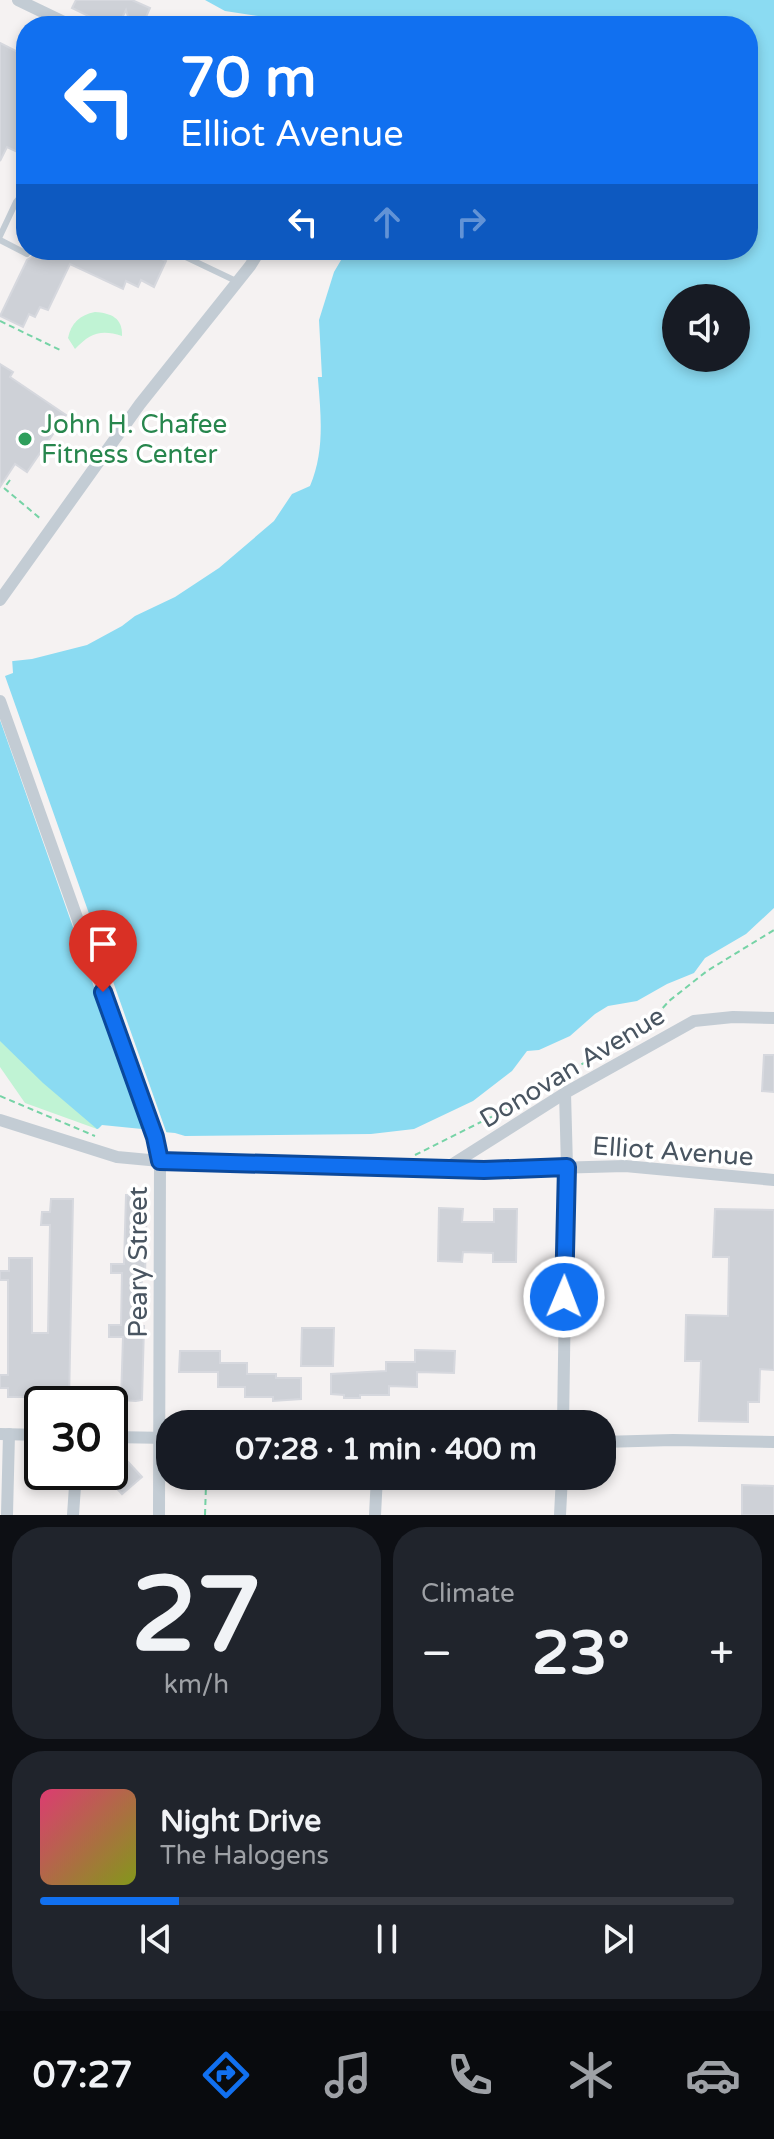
<!DOCTYPE html>
<html lang="en">
<head>
<meta charset="utf-8">
<style>
  :root { --surface:#171b24; --page:#20242c; --text:#f1f3f6; --muted:#9ea1a6; --line:#363941; --accent:#1170f0 }
  body { margin:0; font-family:"Varela Round",sans-serif; background:var(--page); color:var(--text); height:100vh; display:flex; flex-direction:column; font-size:30px; white-space:nowrap }
  * { box-sizing:border-box; margin:0 }
  p { font-size:26px; color:var(--muted) }
  .icon { flex:none; width:44px; height:44px; fill:none; stroke:currentColor; stroke-width:2; stroke-linecap:round; stroke-linejoin:round }
  .map { position:relative; height:1515px; overflow:hidden }
  .sheet { display:flex; flex-direction:column; gap:12px; padding:12px; background:#0d0f14; flex:1 }
  .sheet>* { flex:none }
  .hud { position:absolute; left:16px; top:16px; width:742px; height:244px; border-radius:32px; box-shadow:0 4px 12px #0003; background:#1170f0; color:#fff; overflow:hidden }
  .buttons { position:absolute; left:662px; top:284px; display:grid; gap:16px }
  .buttons a { display:grid; place-items:center; width:88px; height:88px; border-radius:50%; background:var(--surface); box-shadow:0 4px 12px #0003; font-size:40px }
  .speed { position:absolute; left:24px; top:1386px; display:flex; gap:16px; font-size:40px; font-weight:700; text-align:center }
  .speed>* { display:grid; place-content:center; width:104px; height:104px; border-radius:50%; background:var(--surface); box-shadow:0 4px 12px #0003; line-height:1 }
  .speed .limit { border:4px solid #111; border-radius:12px; background:#fff; color:#111 }
  .pin { position:absolute; display:grid; place-items:center; width:68px; height:68px; color:#fff; margin:-82px -34px; border-radius:50% 50% 50% 0; rotate:-45deg; box-shadow:0 0 8px #0007 }
  .pin .icon { rotate:45deg }
  .me { position:absolute; width:88px; margin:-44px; rotate:1deg; stroke-linejoin:round; filter:drop-shadow(0 0 6px #0008) }
  .turn { display:flex; align-items:center; gap:28px; height:168px; padding:0 32px; font-size:36px }
  .turn .icon { width:104px; height:104px; stroke-width:2.5 }
  .turn b { display:block; font-size:56px; line-height:68px }
  .lanes { display:flex; align-items:center; height:76px; padding:0 32px; background:#0003; justify-content:center; gap:40px; direction:ltr }
  .lanes .off { opacity:.35 }
  .big { font-size:60px; font-weight:700; line-height:1.1 }
  .sheet .widget { flex:1; display:flex; flex-direction:column; justify-content:center; gap:12px; min-width:0; padding:0 28px; border-radius:32px; background:var(--page) }
  .sheet .dial { align-items:center; gap:0 }
  .dial b { font-size:104px; line-height:1 }
  .song { display:flex; align-items:center; gap:24px }
  .cover { width:96px; height:96px; border-radius:12px; background:linear-gradient(135deg,hsl(340 70% 55%),hsl(70 70% 35%)) }
  .played { height:8px; border-radius:4px; background:linear-gradient(90deg,var(--accent) 20%,var(--line) 20%) }
  .keys { display:flex; justify-content:space-around; direction:ltr }
  .heat { display:flex; justify-content:space-between; align-items:center; font-size:44px; direction:ltr }
  .sheet .tiles { flex:1; display:grid; gap:12px; grid-template-columns:1fr 1fr }
  .widget:last-child { grid-column:span 2 }
  .trip { position:absolute; left:156px; top:1410px; width:460px; height:80px; border-radius:32px; background:var(--surface); box-shadow:0 4px 12px #0003; font-weight:700; line-height:80px; text-align:center }
  .dock { display:flex; height:128px; justify-content:space-around; align-items:center; background:#090b0e; color:var(--muted) }
  .dock .icon { width:56px; height:56px }
  .dock .on { color:var(--accent) }
  .dock b { font-size:36px; color:var(--text) }
  .map>svg:first-child { display:block }
  .green { fill:#c0f3d4 }
  .water { fill:#8bdbf2; fill-rule:evenodd }
  .pier { fill:#f5f2f2 }
  .building { fill:#ced1d7; stroke:#d6d8de; stroke-width:2 }
  .lines { fill:none; stroke-linecap:round; stroke-linejoin:round }
  .path { stroke:#76d3a6; stroke-width:2; stroke-dasharray:6 4; stroke-linecap:butt }
  .service { stroke:#c3ccd4; stroke-width:6 }
  .minor { stroke:#c3ccd4; stroke-width:12 }
  .route-casing { stroke:#0b499c; stroke-width:20 }
  .route { stroke:#1170f0; stroke-width:14 }
  .leisure-dot { fill:#2e9e5b; stroke:#fff; stroke-width:3 }
  .labels { text-anchor:middle; stroke-width:7; stroke-linejoin:round; paint-order:stroke }
  .leisure-label { font-size:26px; fill:#27864d; stroke:#fff; text-anchor:start }
  .street-label { font-size:26px; fill:#495561; stroke:#fff }
</style>
</head>
<body>
<div class="map">
<svg width="774" height="1515" viewBox="0 0 774 1515">
  <rect width="100%" height="100%" fill="#f5f2f2"/>
  <g class="green">
    <path d="M95,312C111,313 123,318 122,336C101,329 90,333 75,349L68,338C71,323 80,315 95,312Z"/>
    <polygon points="0,1032 117,1125 97,1129 25,1103 0,1067"/>
  </g>
  <path class="water" d="M181,0H774V908L746,934L705,958L694,973L667,984L637,1001L608,1006L595,1014L570,1036L539,1050L527,1051L512,1071L473,1101L414,1129L371,1134L185,1136L175,1133L106,1127L97,1129L43,1083L0,1041V668L4,662L32,659L87,645L122,626L135,616L175,597L219,568L274,521L292,494L310,486C333,432 311,374 317,319C319,294 334,272 345,250H748V26H226ZM676,298H736V358H676Z"/>
  <g class="pier">
    <polygon points="177,0 205,0 225,11 258,16 258,20 254,26 216,26"/>
    <polygon points="341,250 347,250 334,272 319,320 322,377 315,377 313,317 318,294"/>
    <polygon points="12,658 13,673 5,676 168,1137 95,1132 102,1125 142,1129 142,1123 0,720 0,662 4,659"/>
  </g>
  <g class="building">
    <polygon points="76,0 132,0 150,8 142,26 131,26 126,10 118,26 109,26 72,8"/>
    <polygon points="0,43 26,56 26,156 7,147 0,161"/>
    <polygon points="32,250 142,250 166,261 154,287 141,280 138,287 126,281 123,289 70,264 48,310 40,307 35,317 29,314 23,327 0,316 27,260 33,256"/>
    <polygon points="0,364 13,372 10,377 66,415 27,472 15,464 0,487"/>
    <polygon points="764,1055 774,1055 774,1092 762,1091"/>
    <polygon points="126,1195 147,1196 145,1275 142,1275 140,1326 144,1326 142,1400 136,1401 121,1400 123,1337 109,1337 109,1325 121,1325 122,1273 111,1273 111,1264 124,1264"/>
    <polygon points="51,1199 73,1199 69,1404 47,1404 39,1402 39,1397 8,1397 8,1388 0,1388 0,1375 8,1375 8,1280 0,1280 0,1271 9,1271 9,1258 32,1258 32,1333 48,1333 50,1225 41,1225 42,1212 50,1212"/>
    <polygon points="439,1208 463,1209 462,1222 494,1222 494,1209 517,1209 516,1262 493,1262 493,1253 463,1252 462,1262 438,1261"/>
    <polygon points="715,1209 774,1210 774,1370 760,1369 759,1402 748,1402 748,1422 699,1421 701,1361 685,1361 686,1315 728,1316 729,1257 713,1257"/>
    <polygon points="302,1328 334,1328 333,1366 301,1366"/>
    <polygon points="415,1350 455,1351 454,1373 417,1372 417,1387 389,1386 389,1395 360,1395 360,1398 344,1398 344,1395 331,1394 331,1374 386,1371 386,1362 415,1362"/>
    <polygon points="180,1351 220,1351 220,1363 247,1363 247,1374 276,1374 276,1378 301,1378 301,1399 273,1401 273,1397 245,1397 245,1387 218,1387 218,1372 179,1372"/>
    <polygon points="117,1450 142,1477 122,1494 102,1472 110,1472 110,1456"/>
    <polygon points="742,1485 774,1486 774,1515 742,1515"/>
  </g>
  <g class="lines">
    <g class="path">
      <polyline points="0,321 60,350"/>
      <polyline points="10,480 4,488 42,520"/>
      <polyline points="0,1096 95,1136"/>
      <polyline points="415,1155 543,1091 563,1075 645,1028 669,1001 707,971 774,930"/>
      <polyline points="205,1515 206,1485"/>
    </g>
    <g class="service">
      <polyline points="0,236 16,202 26,190"/>
      <polyline points="0,240 27,254"/>
      <polyline points="171,250 236,281"/>
    </g>
    <g class="minor">
      <polyline points="18,0 72,26"/>
      <polyline points="0,600 140,404 250,266 260,250"/>
      <polyline points="0,701 155,1137 160,1161 159,1515"/>
      <polyline points="0,1120 117,1157 160,1161 484,1170 625,1166 774,1180"/>
      <polyline points="445,1169 565,1093 694,1021 733,1017 774,1018"/>
      <polyline points="563,1424 567,1167 565,1093"/>
      <polyline points="0,1434 42,1435"/>
      <polyline points="110,1437 170,1438"/>
      <polyline points="602,1442 673,1440 774,1442"/>
      <polyline points="7,1514 9,1434"/>
      <polyline points="73,1515 76,1472"/>
      <polyline points="375,1515 377,1476"/>
      <polyline points="560,1515 562,1476"/>
    </g>
  </g>
  <g class="lines">
    <g class="route-casing">
      <polyline id="route" points="103,992 155,1137 160,1161 484,1170 567,1167 564,1297"/>
    </g>
    <use href="#route" class="route"/>
  </g>
  <circle class="leisure-dot" cx="25" cy="439" r="8"/>
  <g class="labels">
    <g class="leisure-label">
      <text x="41" y="433">John H. Chafee<tspan x="41" dy="30">Fitness Center</tspan></text>
    </g>
    <g class="street-label">
      <text transform="translate(572 1067) rotate(-31)" y="9">Donovan Avenue</text>
      <text transform="translate(673 1151) rotate(4)" y="9">Elliot Avenue</text>
      <text transform="translate(138 1262) rotate(-90)" y="9">Peary Street</text>
    </g>
  </g>
</svg>
<div class="buttons">
<a><svg class="icon" aria-label="sound" viewBox="0 0 24 24"><path d="M4 9h4l5-4v14l-5-4H4zM17 9q2 3 0 6"/></svg></a>
</div>
<div class="speed"><div class="limit">30</div></div>
<div class="pin" style="left:103px;top:992px;background:#d93025"><svg class="icon" aria-label="arrive" viewBox="0 0 24 24"><path d="M6 21V4h12l-3 4 3 4H6"/></svg></div>
<svg class="me" style="left:564px;top:1297px" viewBox="-20 -20 40 40"><circle r="17" fill="#1170f0" stroke="#fff" stroke-width="3"/><path d="M0-11L8 9 0 5-8 9z" fill="#fff"/></svg>
<div class="trip">07:28 · 1 min · 400 m</div>
<div class="hud">
<div class="turn"><svg class="icon" aria-label="left" viewBox="0 0 24 24"><path d="M17 20v-9H6M10 6l-5 5 5 5"/></svg><div><b>70 m</b>Elliot Avenue</div></div>
<div class="lanes"><svg class="icon" aria-label="left" viewBox="0 0 24 24"><path d="M17 20v-9H6M10 6l-5 5 5 5"/></svg><svg class="icon off" aria-label="ahead" viewBox="0 0 24 24"><path d="M12 20V5M6 11l6-6 6 6"/></svg><svg class="icon off" aria-label="right" viewBox="0 0 24 24"><path d="M7 20v-9h11M14 6l5 5-5 5"/></svg></div>
</div>
</div>
<section class="sheet">
<div class="tiles">
<div class="widget dial"><b>27</b><p>km/h</p></div>
<div class="widget"><p>Climate</p>
<div class="heat"><a>−</a><b class="big">23°</b><a>+</a></div>
</div>
<div class="widget">
<div class="song"><i class="cover"></i><div><b>Night Drive</b><p>The Halogens</p></div></div>
<div class="played"></div>
<div class="keys"><svg class="icon" aria-label="previous" viewBox="0 0 24 24"><path d="M18 5L8 12l10 7zM5 5v14"/></svg><svg class="icon" aria-label="pause" viewBox="0 0 24 24"><path d="M8 5v14M16 5v14"/></svg><svg class="icon" aria-label="next" viewBox="0 0 24 24"><path d="M6 5l10 7-10 7zM19 5v14"/></svg></div>
</div>
</div>
</section>
<nav class="dock">
<b>07:27</b>
<svg class="icon on" aria-label="directions" viewBox="0 0 24 24"><path d="M12 3l9 9-9 9-9-9zM9 14v-3h6M13 9l2 2-2 2"/></svg>
<svg class="icon" aria-label="music" viewBox="0 0 24 24"><path d="M9 18V5l10-2v13"/><circle cx="6" cy="18" r="3"/><circle cx="16" cy="16" r="3"/></svg>
<svg class="icon" aria-label="phone" viewBox="0 0 24 24"><path d="M5 4h4l2 5-3 2q2 4 5 5l2-3 5 2v4C11 20 4 13 5 4z"/></svg>
<svg class="icon" aria-label="climate" viewBox="0 0 24 24"><path d="M12 3v18M4 7l16 10M4 17L20 7"/></svg>
<svg class="icon" aria-label="car" viewBox="0 0 24 24"><path d="M5 17H2v-5l4-1 3-4h7l3 4 3 1v5h-3M9 17h6M6 11h13"/><circle cx="7" cy="17" r="2"/><circle cx="17" cy="17" r="2"/></svg>
</nav>
</body>
</html>
